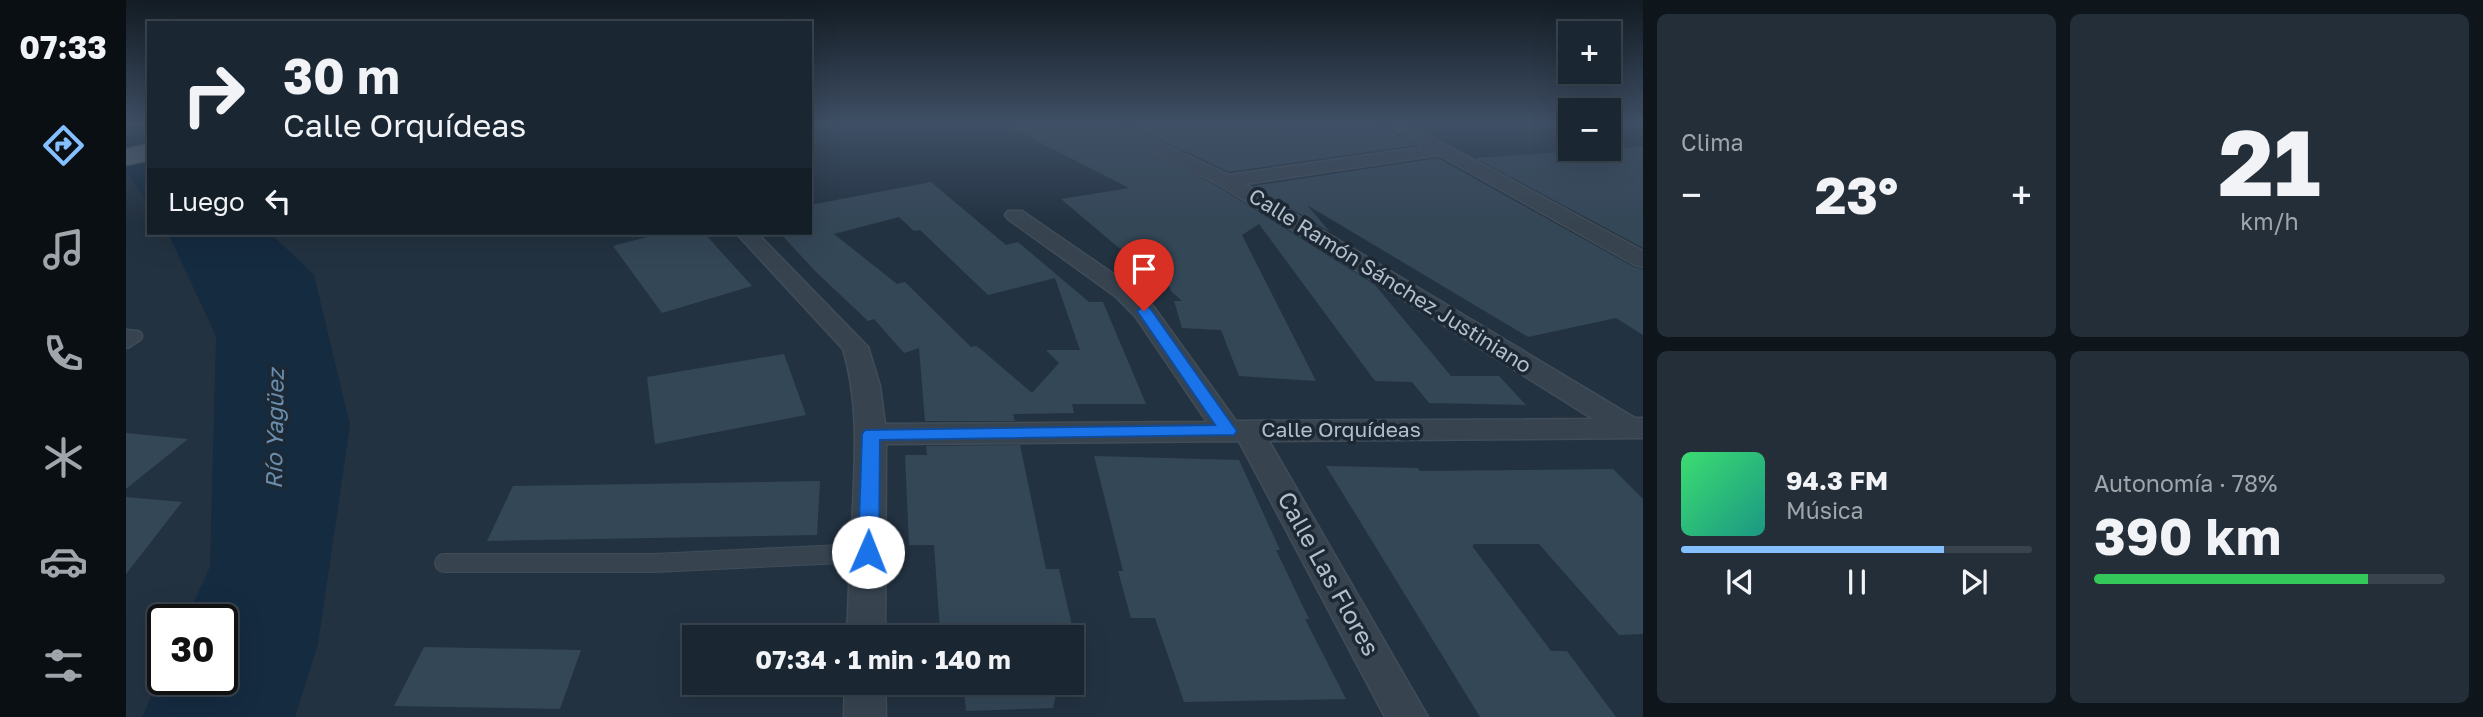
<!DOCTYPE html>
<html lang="es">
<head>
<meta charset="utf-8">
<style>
  :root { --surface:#1a2631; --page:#232e39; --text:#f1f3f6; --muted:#9fa5ab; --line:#38434d; --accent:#84c0ff }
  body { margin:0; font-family:"Golos Text",sans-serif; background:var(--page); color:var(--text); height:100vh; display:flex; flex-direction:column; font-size:26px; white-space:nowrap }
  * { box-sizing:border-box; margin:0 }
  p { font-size:23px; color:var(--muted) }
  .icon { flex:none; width:38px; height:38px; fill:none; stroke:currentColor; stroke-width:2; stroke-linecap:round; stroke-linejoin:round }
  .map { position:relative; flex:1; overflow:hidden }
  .panel { display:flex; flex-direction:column; gap:14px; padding:14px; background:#0e151b; width:840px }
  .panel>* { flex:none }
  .banner { position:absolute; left:21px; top:21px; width:665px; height:214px; border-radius:0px; box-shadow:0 7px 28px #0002,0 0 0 2px var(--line); background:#1a2631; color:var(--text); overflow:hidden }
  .fabs { position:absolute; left:1432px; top:21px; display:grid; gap:14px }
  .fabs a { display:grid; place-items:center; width:63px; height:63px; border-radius:0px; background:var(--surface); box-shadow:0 7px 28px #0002,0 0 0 2px var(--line); font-size:35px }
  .speed { position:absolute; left:21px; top:604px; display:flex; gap:14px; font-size:35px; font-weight:700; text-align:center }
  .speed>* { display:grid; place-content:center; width:91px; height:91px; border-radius:50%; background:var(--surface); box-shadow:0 7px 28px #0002,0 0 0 2px var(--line); line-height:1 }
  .speed .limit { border:4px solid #111; border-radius:10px; background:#fff; color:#111 }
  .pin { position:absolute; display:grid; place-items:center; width:60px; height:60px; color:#fff; margin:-72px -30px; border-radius:50% 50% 50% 0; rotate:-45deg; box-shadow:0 0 7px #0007 }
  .pin .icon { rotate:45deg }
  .me { position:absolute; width:77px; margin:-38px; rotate:1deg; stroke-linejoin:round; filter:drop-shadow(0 0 5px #0008) }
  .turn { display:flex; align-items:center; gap:24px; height:147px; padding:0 21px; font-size:32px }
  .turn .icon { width:91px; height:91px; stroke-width:2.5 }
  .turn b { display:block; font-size:49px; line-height:60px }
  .then { display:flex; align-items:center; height:66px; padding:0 21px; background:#0003; gap:14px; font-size:26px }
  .big { font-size:52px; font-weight:700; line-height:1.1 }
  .panel .card { flex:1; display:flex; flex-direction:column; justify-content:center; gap:10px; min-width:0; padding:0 24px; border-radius:10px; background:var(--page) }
  .panel .dial { align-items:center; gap:0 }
  .dial b { font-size:91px; line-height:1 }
  .song { display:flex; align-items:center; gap:21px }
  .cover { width:84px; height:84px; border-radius:10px; background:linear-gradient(135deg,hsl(140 70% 55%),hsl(170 70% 35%)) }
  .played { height:7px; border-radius:4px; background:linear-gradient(90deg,var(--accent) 75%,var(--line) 75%) }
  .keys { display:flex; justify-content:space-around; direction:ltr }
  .heat { display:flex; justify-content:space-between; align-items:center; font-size:38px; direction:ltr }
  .charge { height:10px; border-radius:5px; background:linear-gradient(90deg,#34c759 78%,var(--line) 0) }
  .panel .tiles { flex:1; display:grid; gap:14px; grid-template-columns:repeat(2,1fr) }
  .trip { position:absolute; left:556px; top:625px; width:402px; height:70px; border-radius:0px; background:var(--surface); box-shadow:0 7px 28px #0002,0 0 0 2px var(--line); font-weight:700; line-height:70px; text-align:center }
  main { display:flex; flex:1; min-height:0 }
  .menu { display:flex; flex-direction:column; width:126px; justify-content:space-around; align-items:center; background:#0a0f14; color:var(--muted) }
  .menu .icon { width:49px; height:49px }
  .menu .on { color:var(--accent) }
  .menu b { font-size:32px; color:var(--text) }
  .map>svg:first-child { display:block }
  .water { fill:#152b40 }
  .building { fill:#344757; fill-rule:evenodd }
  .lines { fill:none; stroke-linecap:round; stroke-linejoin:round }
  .lane-far1-casing { stroke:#404d59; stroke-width:13 }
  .lane-casing { stroke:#404d59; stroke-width:20 }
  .street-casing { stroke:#404d59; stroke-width:3 }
  .primary-casing { stroke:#404d59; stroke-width:3 }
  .lane-far1 { stroke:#374450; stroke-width:10 }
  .lane { stroke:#374450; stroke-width:18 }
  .street { fill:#374450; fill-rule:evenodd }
  .primary { fill:#556370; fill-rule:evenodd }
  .route { fill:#1a73e8; stroke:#114b97; stroke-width:2 }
  .labels { text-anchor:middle; stroke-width:7; stroke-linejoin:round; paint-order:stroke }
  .street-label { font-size:21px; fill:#b3bfcb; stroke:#1c2935 }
  .water-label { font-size:23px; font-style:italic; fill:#6a8dad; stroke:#1c2935 }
  .near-street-label { font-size:24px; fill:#b3bfcb; stroke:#1c2935 }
</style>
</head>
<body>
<main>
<nav class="menu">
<b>07:33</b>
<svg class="icon on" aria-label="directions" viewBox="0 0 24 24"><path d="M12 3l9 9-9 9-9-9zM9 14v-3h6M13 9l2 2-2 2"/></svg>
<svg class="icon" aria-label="music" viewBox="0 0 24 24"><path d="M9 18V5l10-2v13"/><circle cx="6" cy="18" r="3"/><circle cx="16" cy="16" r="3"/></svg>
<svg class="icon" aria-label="phone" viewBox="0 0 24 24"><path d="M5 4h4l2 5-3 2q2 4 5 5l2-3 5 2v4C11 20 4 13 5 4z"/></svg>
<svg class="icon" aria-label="climate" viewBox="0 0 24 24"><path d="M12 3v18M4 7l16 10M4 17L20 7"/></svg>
<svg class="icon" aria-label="car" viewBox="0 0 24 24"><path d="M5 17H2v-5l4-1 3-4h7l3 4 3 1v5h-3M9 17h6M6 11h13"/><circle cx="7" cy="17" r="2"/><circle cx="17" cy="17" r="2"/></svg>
<svg class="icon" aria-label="filters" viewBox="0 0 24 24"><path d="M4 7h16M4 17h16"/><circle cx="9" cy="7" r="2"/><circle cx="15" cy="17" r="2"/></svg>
</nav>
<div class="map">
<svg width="1517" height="717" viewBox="0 0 1517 717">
  <rect width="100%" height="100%" fill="#233241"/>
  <g class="water">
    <polygon points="0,124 23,124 23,205 0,172"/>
    <polygon points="42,233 144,233 188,275 224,425 192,644 169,717 16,717 37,671 37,679 96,679 96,620 60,619 84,567 90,336"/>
  </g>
  <g class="building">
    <polygon points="878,124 972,124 1093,187 1249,285 1325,376 1373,376 1400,405 1303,403 1286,382 1249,381 1133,224 1116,235 1190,381 1113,376 1095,330 1056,328 1048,301 1056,301 1045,291 1037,267 1019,270 935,199 1003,188"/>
    <polygon points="1001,124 1250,124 1291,145 1103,172"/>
    <polygon points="1517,146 1517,248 1349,158 1482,149"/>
    <polygon points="1312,158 1508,267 1517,269 1517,335 1490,318 1402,337 1181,205 1204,232 1127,186"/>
    <path d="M805,182L880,245L892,242L963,302H977L1020,404H946L948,413L887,414L889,421H799L793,348L778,353L748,319L742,321L690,272L654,233H684V205ZM773,217L788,231L794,230L862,295L929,278L954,350H920L933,363L906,393L857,351L850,346L845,347L779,282L771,284L708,234Z"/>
    <polygon points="536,233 578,233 626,286 536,313 487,246"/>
    <polygon points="658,354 680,415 529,444 521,377"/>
    <polygon points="0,433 62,439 0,489"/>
    <polygon points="894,445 920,569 933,569 947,630 814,630 808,545 783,545 779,455 801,455 800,446"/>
    <polygon points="968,456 1113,460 1154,550 1150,550 1183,619 1179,619 1220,699 1058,702 1029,618 1005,618 992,571 997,571"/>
    <polygon points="1200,466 1292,468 1294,471 1487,469 1517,499 1517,634 1493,635 1413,544 1347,544 1348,546 1346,546 1425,651 1441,651 1490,717 1354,717"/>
    <polygon points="694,481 691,535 361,541 387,486"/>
    <polygon points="0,497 56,502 0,574"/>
    <polygon points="298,647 455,650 434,709 268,706"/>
    <polygon points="837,682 933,682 927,708 840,711"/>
  </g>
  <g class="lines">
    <g class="lane-far1-casing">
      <polyline id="lane-far1" points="0,335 11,336 0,343"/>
    </g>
    <g class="lane-casing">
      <polyline id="lane" points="318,563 528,563 738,553"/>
    </g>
    <g class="street-casing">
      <g id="street">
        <path d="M974,124H995L1103,175L1298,147L1261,124H1281L1517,251V267L1509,265L1313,155L1119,184L1509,418H1517V438L1143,441L1302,717H1259L1113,441L760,444L759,637H721C723,594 724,551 727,508C729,454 733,402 717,349L610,233H631L742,347L754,386L759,424L1081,422L1009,316L989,296L882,219L879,215L882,211H896L1005,286L1027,306L1110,421L1467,419L1094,185Z"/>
        <polygon points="719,682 759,682 760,717 718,717"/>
      </g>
    </g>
    <g class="primary-casing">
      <polygon id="primary" points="23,144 23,160 0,165 0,149"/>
    </g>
    <use href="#lane-far1" class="lane-far1"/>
    <use href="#lane" class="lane"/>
    <use href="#street" class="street"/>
    <use href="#primary" class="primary"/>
  </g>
  <linearGradient id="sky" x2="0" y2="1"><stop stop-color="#131c24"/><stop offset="0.55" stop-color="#3f4f65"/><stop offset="1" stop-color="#3f4f65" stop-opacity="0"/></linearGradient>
  <rect width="1517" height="224" fill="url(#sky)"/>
  <polygon class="route" points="1018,306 1024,308 1108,427 1111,431 1108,435 754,440 753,552 750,558 742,560 735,558 732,552 736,434 739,430 1089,425 1011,311"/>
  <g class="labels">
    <g class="street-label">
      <text transform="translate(1264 281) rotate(32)" y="7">Calle Ramón Sánchez Justiniano</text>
      <text x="1215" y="437">Calle Orquídeas</text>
    </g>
    <g class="water-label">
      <text transform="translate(149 429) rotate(-89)" y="8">Río Yagüez</text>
    </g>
    <g class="near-street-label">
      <text transform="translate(1202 574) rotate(61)" y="8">Calle Las Flores</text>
    </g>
  </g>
</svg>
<div class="fabs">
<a>+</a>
<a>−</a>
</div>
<div class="speed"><div class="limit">30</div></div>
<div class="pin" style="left:1018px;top:311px;background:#d93025"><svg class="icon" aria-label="arrive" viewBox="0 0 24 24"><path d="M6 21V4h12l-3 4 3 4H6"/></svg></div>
<svg class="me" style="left:742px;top:552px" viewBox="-20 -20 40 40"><circle r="19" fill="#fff"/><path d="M0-13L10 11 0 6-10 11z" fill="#1a73e8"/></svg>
<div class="trip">07:34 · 1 min · 140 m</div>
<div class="banner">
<div class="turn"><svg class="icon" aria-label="right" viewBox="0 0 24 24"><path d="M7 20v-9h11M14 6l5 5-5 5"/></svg><div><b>30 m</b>Calle Orquídeas</div></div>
<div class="then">Luego<svg class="icon" aria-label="left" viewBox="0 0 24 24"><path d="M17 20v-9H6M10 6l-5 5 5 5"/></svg></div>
</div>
</div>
<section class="panel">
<div class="tiles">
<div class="card"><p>Clima</p>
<div class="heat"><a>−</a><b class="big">23°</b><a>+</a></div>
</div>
<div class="card dial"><b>21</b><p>km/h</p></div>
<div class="card">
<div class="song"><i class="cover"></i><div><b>94.3 FM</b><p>Música</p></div></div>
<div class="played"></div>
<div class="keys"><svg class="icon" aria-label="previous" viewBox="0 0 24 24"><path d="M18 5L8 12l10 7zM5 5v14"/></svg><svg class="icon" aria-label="pause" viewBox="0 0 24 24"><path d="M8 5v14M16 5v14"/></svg><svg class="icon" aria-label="next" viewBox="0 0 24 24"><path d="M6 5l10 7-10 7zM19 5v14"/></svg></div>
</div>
<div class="card"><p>Autonomía · 78%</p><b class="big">390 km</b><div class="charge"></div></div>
</div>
</section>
</main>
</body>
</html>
